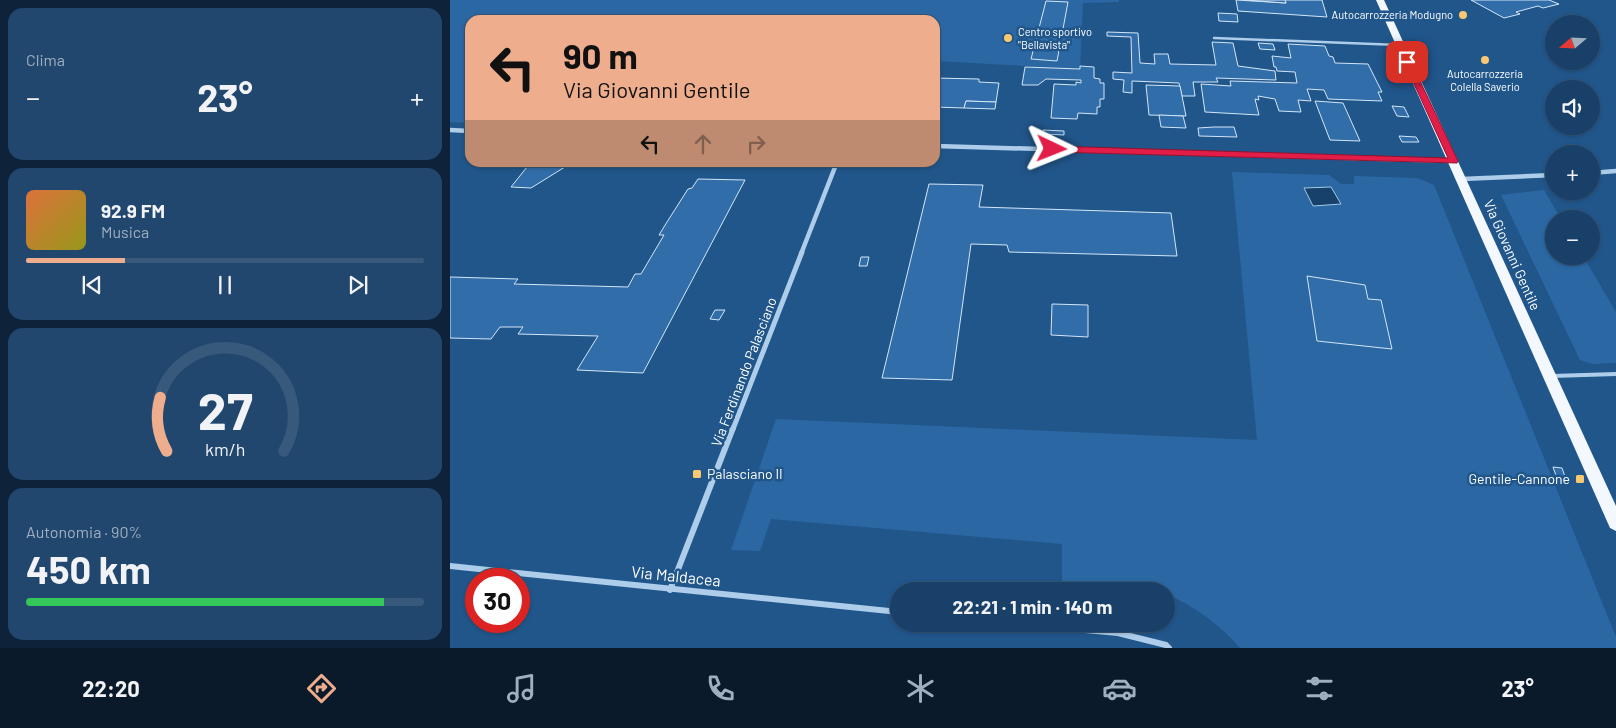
<!DOCTYPE html>
<html lang="it">
<head>
<meta charset="utf-8">
<style>
  :root { --surface:#194068; --page:#22476e; --text:#f1f3f6; --muted:#9fafc0; --line:#37597c; --accent:#eead8d }
  body { margin:0; font-family:Barlow,sans-serif; background:var(--page); color:var(--text); height:100vh; display:flex; flex-direction:column; font-size:19px; white-space:nowrap }
  * { box-sizing:border-box; margin:0 }
  p { font-size:16px; color:var(--muted) }
  .icon { flex:none; width:28px; height:28px; fill:none; stroke:currentColor; stroke-width:2; stroke-linecap:round; stroke-linejoin:round }
  .map { position:relative; flex:1; overflow:hidden }
  .sheet { display:flex; flex-direction:column; gap:8px; padding:8px; background:#0e2339; width:450px }
  .sheet>* { flex:none }
  .banner { position:absolute; left:15px; top:15px; width:475px; height:152px; border-radius:15px; box-shadow:0 1px 4px #0004,0 0 0 1px var(--line); background:#eead8d; color:#111; overflow:hidden }
  .needle { width:32px; rotate:251deg }
  .tools { position:absolute; left:1095px; top:15px; display:grid; gap:10px }
  .tools a { display:grid; place-items:center; width:55px; height:55px; border-radius:50%; background:var(--surface); box-shadow:0 1px 4px #0004,0 0 0 1px var(--line); font-size:25px }
  .speed { position:absolute; left:15px; top:568px; display:flex; gap:10px; font-size:25px; font-weight:700; text-align:center }
  .speed>* { display:grid; place-content:center; width:65px; height:65px; border-radius:50%; background:var(--surface); box-shadow:0 1px 4px #0004,0 0 0 1px var(--line); line-height:1 }
  .speed .limit { border:8px solid #d22; background:#fff; color:#111 }
  .pin { position:absolute; display:grid; place-items:center; width:42px; height:42px; color:#fff; margin:-21px; border-radius:10px; box-shadow:0 2px 8px #0006 }
  .me { position:absolute; width:55px; margin:-28px; rotate:92deg; stroke-linejoin:round; filter:drop-shadow(0 0 4px #0008) }
  .turn { display:flex; align-items:center; gap:18px; height:105px; padding:0 15px; font-size:22px }
  .turn .icon { width:65px; height:65px; stroke-width:2.5 }
  .turn b { display:block; font-size:35px; line-height:42px }
  .lanes { display:flex; align-items:center; height:48px; padding:0 15px; background:#0003; justify-content:center; gap:25px; direction:ltr }
  .lanes .off { opacity:.35 }
  .big { font-size:38px; font-weight:700; line-height:1.1 }
  .sheet .tile { flex:1; display:flex; flex-direction:column; justify-content:center; gap:8px; min-width:0; padding:0 18px; border-radius:15px; background:var(--page) }
  .sheet .dial { align-items:center; gap:0 }
  .dial svg { height:130px; overflow:visible; fill:none; stroke:var(--line); stroke-width:7; stroke-linecap:round; text-anchor:middle }
  .dial text { fill:var(--text); stroke:none }
  .song { display:flex; align-items:center; gap:15px }
  .cover { width:60px; height:60px; border-radius:8px; background:linear-gradient(135deg,hsl(20 70% 55%),hsl(60 70% 35%)) }
  .played { height:5px; border-radius:2px; background:linear-gradient(90deg,var(--accent) 25%,var(--line) 25%) }
  .keys { display:flex; justify-content:space-around; direction:ltr }
  .heat { display:flex; justify-content:space-between; align-items:center; font-size:28px; direction:ltr }
  .charge { height:8px; border-radius:4px; background:linear-gradient(90deg,#34c759 90%,var(--line) 0) }
  .trip { position:absolute; left:440px; top:582px; width:285px; height:50px; border-radius:25px; background:var(--surface); box-shadow:0 1px 4px #0004,0 0 0 1px var(--line); font-weight:700; line-height:50px; text-align:center }
  .menu { display:flex; height:80px; justify-content:space-around; align-items:center; background:#0a1a2a; color:var(--muted) }
  .menu .icon { width:35px; height:35px }
  .menu .selected { color:var(--accent) }
  .menu b { font-size:22px; color:var(--text) }
  main { display:flex; flex:1; min-height:0 }
  .map>svg:first-child { display:block }
  .green { fill:#2b68a3; fill-rule:evenodd }
  .water { fill:#17406b; stroke:#a2c9ec }
  .building { fill:#316da8; stroke:#d3e6f8 }
  .lines { fill:none; stroke-linecap:round; stroke-linejoin:round }
  .lane-far1 { stroke:#aecdeb; stroke-width:2.5 }
  .lane { stroke:#aecdeb; stroke-width:4 }
  .street-far2 { stroke:#aecdeb; stroke-width:4.5 }
  .street-far1 { stroke:#aecdeb; stroke-width:5 }
  .street { stroke:#aecdeb; stroke-width:6 }
  .primary { fill:#f3f8fe; fill-rule:evenodd }
  .route { fill:#e11d48; stroke:#92132f }
  .poi-dot { fill:#f8c970; stroke:#21568b; stroke-width:2 }
  .labels { text-anchor:middle; stroke-width:5; stroke-linejoin:round; paint-order:stroke }
  .far-poi-label { font-size:11px; fill:#fff; stroke:#21568b; text-anchor:end }
  .street-label { font-size:14px; fill:#fff; stroke:#21568b }
  .poi-label { font-size:14px; fill:#fff; stroke:#21568b; text-anchor:start }
  .near-street-label { font-size:16px; fill:#fff; stroke:#21568b }
</style>
</head>
<body>
<main>
<section class="sheet">
<div class="tile"><p>Clima</p>
<div class="heat"><a>−</a><b class="big">23°</b><a>+</a></div>
</div>
<div class="tile">
<div class="song"><i class="cover"></i><div><b>92.9 FM</b><p>Musica</p></div></div>
<div class="played"></div>
<div class="keys"><svg class="icon" aria-label="previous" viewBox="0 0 24 24"><path d="M18 5L8 12l10 7zM5 5v14"/></svg><svg class="icon" aria-label="pause" viewBox="0 0 24 24"><path d="M8 5v14M16 5v14"/></svg><svg class="icon" aria-label="next" viewBox="0 0 24 24"><path d="M6 5l10 7-10 7zM19 5v14"/></svg></div>
</div>
<div class="tile dial"><svg viewBox="0 0 100 80">
<path d="M14 69A42 42 0 1 1 86 69"/>
<path d="M14 69A42 42 0 0 1 10 36" stroke="#eead8d"/>
<text x="50" y="56" font-size="32" font-weight="700">27</text>
<text x="50" y="72" font-size="11">km/h</text>
</svg></div>
<div class="tile"><p>Autonomia · 90%</p><b class="big">450 km</b><div class="charge"></div></div>
</section>
<div class="map">
<svg width="1166" height="648" viewBox="0 0 1166 648">
  <rect width="100%" height="100%" fill="#21568b"/>
  <g class="green">
    <polygon points="0,0 669,0 669,2 633,3 630,69 485,61 485,20 20,20 20,123 0,122"/>
    <path d="M782,172L879,175L891,184H904V176L967,178L984,185L1166,637V648H790C770,625 745,606 716,594V591L612,582V544L321,519L310,551L281,550L326,419L807,440ZM857,277L915,285L918,299L931,300L942,349L867,341Z"/>
    <polygon points="1094,190 1111,219 1104,219 1104,256 1133,256 1166,312 1166,363 1143,364 1130,360 1051,195"/>
  </g>
  <polygon class="water" points="881,187 891,204 863,206 854,188"/>
  <g class="building">
    <polygon points="786,0 836,3 835,0 872,0 877,17 788,11"/>
    <polygon points="795,0 835,0 836,3"/>
    <polygon points="1021,0 1099,0 1109,4 1093,8 1088,6 1066,12 1070,14 1054,18"/>
    <polygon points="596,1 618,2 607,61 581,59"/>
    <polygon points="768,13 787,14 788,22 769,21"/>
    <polygon points="657,32 688,33 690,63 705,64 704,54 718,54 720,64 766,65 762,42 783,43 788,66 825,71 826,80 766,78 768,82 743,82 745,96 732,96 729,83 682,81 682,93 673,92 674,80 663,79 663,72 682,73 681,37 657,36"/>
    <polygon points="808,43 823,44 825,50 810,49"/>
    <polygon points="838,44 875,46 879,56 883,57 885,63 918,64 932,92 928,92 932,101 878,99 874,90 857,89 861,101 848,100 851,112 829,111 825,99 808,96 809,100 805,99 809,115 755,112 751,84 781,86 780,81 847,83 845,72 827,71 826,67 824,67 822,56 841,58"/>
    <polygon points="630,66 644,67 644,78 650,79 650,83 654,83 654,99 650,99 650,107 647,107 647,114 628,113 627,119 601,118 604,84 626,85 626,82 631,83 631,80 596,79 588,85 572,85 575,67 630,69"/>
    <polygon points="485,78 529,79 529,82 549,83 546,102 516,101 514,108 485,107"/>
    <polygon points="696,85 730,86 736,116 699,115"/>
    <polygon points="516,101 546,102 545,109 514,108"/>
    <polygon points="865,101 893,103 910,141 880,140"/>
    <polygon points="942,106 954,107 959,117 947,116"/>
    <polygon points="709,115 733,116 736,128 711,127"/>
    <polygon points="764,127 784,127 787,137 749,136 748,128"/>
    <polygon points="593,130 614,131 614,135 593,134"/>
    <polygon points="949,136 966,137 969,142 952,142"/>
    <polygon points="81,162 123,162 81,188 61,187"/>
    <polygon points="248,179 295,180 193,373 127,370 148,336 68,334 73,327 50,327 41,339 0,338 0,277 68,279 64,284 178,287 185,274 191,274 214,235 209,235 217,222 238,189 242,188"/>
    <polygon points="479,184 533,185 529,207 721,213 727,256 559,252 557,245 521,244 502,380 432,378"/>
    <polygon points="411,257 419,257 417,266 409,266"/>
    <polygon points="857,276 915,285 918,299 931,300 942,349 867,341"/>
    <polygon points="602,304 638,305 638,337 601,335"/>
    <polygon points="265,310 275,310 269,320 260,319"/>
    <polygon points="1103,467 1112,468 1118,485 1109,484"/>
  </g>
  <g class="lines">
    <polyline class="lane-far1" points="764,38 949,45"/>
    <polyline class="lane" points="1102,376 1166,374"/>
    <g class="street-far2">
      <polyline points="0,130 20,131"/>
      <polyline points="485,146 1003,161"/>
      <polyline points="1141,173 1166,171"/>
      <polyline points="1012,179 1104,175"/>
      <polyline points="351,254 387,162"/>
    </g>
    <polyline class="street-far1" points="283,429 352,252"/>
    <g class="street">
      <polyline points="0,566 449,612"/>
      <polyline points="220,590 283,428"/>
      <polyline points="569,624 668,633 716,645 719,648"/>
    </g>
    <polygon class="primary" points="926,0 934,0 1166,506 1166,531 1160,528"/>
  </g>
  <polygon class="route" points="955,60 961,62 1008,161 1007,163 602,152 598,149 602,146 998,158 954,62"/>
  <g class="poi-dot">
    <circle cx="1013" cy="15" r="5"/>
    <circle cx="558" cy="38" r="5"/>
    <circle cx="1035" cy="60" r="5"/>
    <rect x="242" y="469" width="10" height="10" rx="2.5"/>
    <rect x="1125" y="474" width="10" height="10" rx="2.5"/>
  </g>
  <g class="labels">
    <g class="far-poi-label">
      <text x="1003" y="19">Autocarrozzeria Modugno</text>
      <text x="568" y="36" text-anchor="start">Centro sportivo<tspan x="568" dy="13">"Bellavista"</tspan></text>
      <text x="1035" y="78" text-anchor="middle">Autocarrozzeria<tspan x="1035" dy="13">Colella Saverio</tspan></text>
    </g>
    <g class="street-label">
      <text transform="translate(1062 255) rotate(66)" y="5">Via Giovanni Gentile</text>
      <text transform="translate(294 372) rotate(-69)" y="5">Via Ferdinando Palasciano</text>
    </g>
    <g class="poi-label">
      <text x="257" y="479">Palasciano II</text>
      <text x="1120" y="484" text-anchor="end">Gentile-Cannone</text>
    </g>
    <g class="near-street-label">
      <text transform="translate(226 576) rotate(6)" y="6">Via Maldacea</text>
    </g>
  </g>
</svg>
<div class="tools">
<a><svg class="needle" viewBox="-14 -14 28 28"><path d="M0-13l5 13h-10z" fill="#e53935"/><path d="M0 13l5-13h-10z" fill="#9fafc0"/></svg></a>
<a><svg class="icon" aria-label="sound" viewBox="0 0 24 24"><path d="M4 9h4l5-4v14l-5-4H4zM17 9q2 3 0 6"/></svg></a>
<a>+</a>
<a>−</a>
</div>
<div class="speed"><div class="limit">30</div></div>
<div class="pin" style="left:957px;top:62px;background:#d93025"><svg class="icon" aria-label="arrive" viewBox="0 0 24 24"><path d="M6 21V4h12l-3 4 3 4H6"/></svg></div>
<svg class="me" style="left:602px;top:149px" viewBox="-20 -20 40 40"><path d="M0-17L14 15 0 8-14 15z" fill="#e11d48" stroke="#fff" stroke-width="4"/></svg>
<div class="trip">22:21 · 1 min · 140 m</div>
<div class="banner">
<div class="turn"><svg class="icon" aria-label="left" viewBox="0 0 24 24"><path d="M17 20v-9H6M10 6l-5 5 5 5"/></svg><div><b>90 m</b>Via Giovanni Gentile</div></div>
<div class="lanes"><svg class="icon" aria-label="left" viewBox="0 0 24 24"><path d="M17 20v-9H6M10 6l-5 5 5 5"/></svg><svg class="icon off" aria-label="ahead" viewBox="0 0 24 24"><path d="M12 20V5M6 11l6-6 6 6"/></svg><svg class="icon off" aria-label="right" viewBox="0 0 24 24"><path d="M7 20v-9h11M14 6l5 5-5 5"/></svg></div>
</div>
</div>
</main>
<nav class="menu">
<b>22:20</b>
<svg class="icon selected" aria-label="directions" viewBox="0 0 24 24"><path d="M12 3l9 9-9 9-9-9zM9 14v-3h6M13 9l2 2-2 2"/></svg>
<svg class="icon" aria-label="music" viewBox="0 0 24 24"><path d="M9 18V5l10-2v13"/><circle cx="6" cy="18" r="3"/><circle cx="16" cy="16" r="3"/></svg>
<svg class="icon" aria-label="phone" viewBox="0 0 24 24"><path d="M5 4h4l2 5-3 2q2 4 5 5l2-3 5 2v4C11 20 4 13 5 4z"/></svg>
<svg class="icon" aria-label="climate" viewBox="0 0 24 24"><path d="M12 3v18M4 7l16 10M4 17L20 7"/></svg>
<svg class="icon" aria-label="car" viewBox="0 0 24 24"><path d="M5 17H2v-5l4-1 3-4h7l3 4 3 1v5h-3M9 17h6M6 11h13"/><circle cx="7" cy="17" r="2"/><circle cx="17" cy="17" r="2"/></svg>
<svg class="icon" aria-label="filters" viewBox="0 0 24 24"><path d="M4 7h16M4 17h16"/><circle cx="9" cy="7" r="2"/><circle cx="15" cy="17" r="2"/></svg>
<b>23°</b>
</nav>
</body>
</html>
